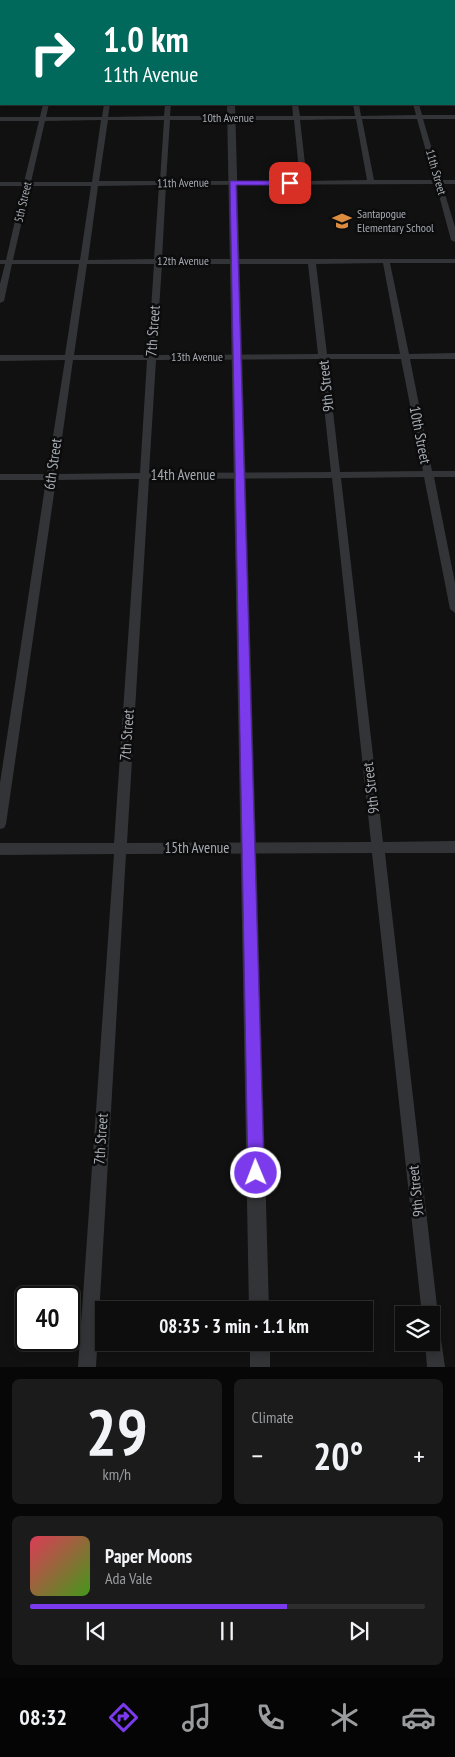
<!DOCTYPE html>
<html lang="en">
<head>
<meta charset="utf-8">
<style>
  :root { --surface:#0d0d0e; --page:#1b1b1c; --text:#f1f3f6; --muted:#9a9c9e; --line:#2d2d2e; --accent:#7c3aed }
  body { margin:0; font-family:"PT Sans Narrow",sans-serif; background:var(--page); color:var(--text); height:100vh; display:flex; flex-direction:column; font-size:19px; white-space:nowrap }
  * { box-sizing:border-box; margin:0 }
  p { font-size:16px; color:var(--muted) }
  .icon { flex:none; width:28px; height:28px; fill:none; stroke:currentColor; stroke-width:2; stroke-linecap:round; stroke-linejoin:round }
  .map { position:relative; height:1367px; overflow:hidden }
  .panel { display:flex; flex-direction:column; gap:12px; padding:12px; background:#070708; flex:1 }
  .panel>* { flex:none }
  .top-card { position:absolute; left:0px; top:0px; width:455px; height:105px; box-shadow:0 2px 8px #0003,0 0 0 1px var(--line); background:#00695c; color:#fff; overflow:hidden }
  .fabs { position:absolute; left:395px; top:1306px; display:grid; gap:10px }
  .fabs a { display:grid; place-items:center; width:45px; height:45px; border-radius:0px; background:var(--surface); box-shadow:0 2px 8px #0003,0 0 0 1px var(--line); font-size:25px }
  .speed { position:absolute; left:15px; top:1286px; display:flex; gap:10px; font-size:25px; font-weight:700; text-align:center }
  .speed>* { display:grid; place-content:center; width:65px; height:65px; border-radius:50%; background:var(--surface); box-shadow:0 2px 8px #0003,0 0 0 1px var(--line); line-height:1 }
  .speed .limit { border:2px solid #111; border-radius:8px; background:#fff; color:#111 }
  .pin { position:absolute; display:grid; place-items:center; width:42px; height:42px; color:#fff; margin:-21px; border-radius:10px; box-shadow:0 2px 8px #0006 }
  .me { position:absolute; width:55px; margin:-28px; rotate:359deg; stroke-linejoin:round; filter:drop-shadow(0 0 4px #0008) }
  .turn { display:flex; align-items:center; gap:18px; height:105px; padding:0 20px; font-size:22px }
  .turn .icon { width:65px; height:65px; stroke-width:2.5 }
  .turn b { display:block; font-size:35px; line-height:42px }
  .big { font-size:38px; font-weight:700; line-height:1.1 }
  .panel .tile { flex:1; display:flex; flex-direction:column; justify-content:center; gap:8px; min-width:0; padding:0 18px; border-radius:8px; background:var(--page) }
  .panel .dial { align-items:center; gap:0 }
  .dial b { font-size:65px; line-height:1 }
  .song { display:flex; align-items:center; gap:15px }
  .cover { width:60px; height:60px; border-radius:8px; background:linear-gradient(135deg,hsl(350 70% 55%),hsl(100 70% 35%)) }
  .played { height:5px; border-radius:2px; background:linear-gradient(90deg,var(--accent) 65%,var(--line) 65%) }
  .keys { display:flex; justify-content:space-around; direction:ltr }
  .heat { display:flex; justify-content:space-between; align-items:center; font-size:28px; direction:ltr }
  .panel .tiles { flex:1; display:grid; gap:12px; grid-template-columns:1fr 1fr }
  .tile:last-child { grid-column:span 2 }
  .trip { position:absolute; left:95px; top:1301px; width:278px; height:50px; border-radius:0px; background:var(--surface); box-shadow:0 2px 8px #0003,0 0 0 1px var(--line); font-weight:700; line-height:50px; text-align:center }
  .tabs { display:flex; height:80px; justify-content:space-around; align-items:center; background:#050506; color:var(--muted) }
  .tabs .icon { width:35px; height:35px }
  .tabs .selected { color:var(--accent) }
  .tabs b { font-size:22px; color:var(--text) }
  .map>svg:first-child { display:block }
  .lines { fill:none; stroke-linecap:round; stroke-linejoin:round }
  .minor { fill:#323437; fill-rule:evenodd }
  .tertiary { fill:#323437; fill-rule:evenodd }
  .secondary { fill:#414346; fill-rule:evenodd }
  .route { fill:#7c3aed; stroke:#51269a }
  .labels { text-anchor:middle; stroke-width:5; stroke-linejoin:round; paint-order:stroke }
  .far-street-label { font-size:12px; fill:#a4aab1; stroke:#0c0c0d }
  .far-poi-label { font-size:12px; fill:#a4aab1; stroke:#0c0c0d; text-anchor:start }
  .street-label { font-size:15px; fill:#a4aab1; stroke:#0c0c0d }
</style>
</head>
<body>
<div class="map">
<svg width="455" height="1367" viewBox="0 0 455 1367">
  <rect width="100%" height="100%" fill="#111112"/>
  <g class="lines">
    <g class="minor">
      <polygon points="14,0 20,0 20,1 15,1"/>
      <polygon points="67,0 73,0 73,1 68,1"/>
      <polygon points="172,0 178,0 178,1 173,1"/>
      <polygon points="280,0 286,0 286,1 281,1"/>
      <polygon points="332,0 338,0 338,1 333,1"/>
      <polygon points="406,0 412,0 412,1 407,1"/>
      <rect x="454" y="12" width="1" height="4"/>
      <rect x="0" y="13" width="1" height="4"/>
      <polygon points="1,50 1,57 0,58 0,51"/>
      <rect x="454" y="60" width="1" height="4"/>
      <path d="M43,104H49L46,117H102L104,104H110L108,117L164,116L165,104H171L170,116H293L292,104H298L300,116H355L353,104H359L361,116L416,115L413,104H419L422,115H455V119H423L441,180H455V184H442L455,227V242L451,240L436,184L166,185L162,259H455V263H390L409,354L455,353V359H410L432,471H455V477H434L455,583V613L450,609L424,477L341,478L383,842L455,841V853H385L438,1315L436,1320L439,1326L445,1367H427L425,1342H431V1315H422L372,853L126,854L96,1367H78L114,854L0,855V843H114L139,479L56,480L6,824L4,828L0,829V783L46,480H0V474H47L65,360L0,361V355H65L79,264H12L4,301L0,303V284L5,264H0V260H6L23,186H0V182H24L39,121H0V117H40ZM356,119L367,180L307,181L300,120ZM362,119H417L434,180H374ZM101,120L92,182H31L45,121ZM108,120H164L160,181H99ZM170,120H294L300,181H166ZM159,185L154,259L88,260L98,186ZM30,186H91L80,260H13ZM383,263L400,354H327L316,264ZM87,264H154L148,355H74ZM162,264H308L318,354L156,355ZM319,359L331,472L149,473L156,360ZM327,359H401L423,471L340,472ZM73,360H147L140,473L57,474ZM332,478L371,842L127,843L149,479Z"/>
    </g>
    <g class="tertiary">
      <rect x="226" y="0" width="6" height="1"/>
      <polygon points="227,104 235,104 269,1310 249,1310"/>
      <rect x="250" y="1342" width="20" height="25"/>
    </g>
    <g class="secondary">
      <polygon points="311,0 321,0 322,1 312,1"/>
      <rect x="454" y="44" width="1" height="4"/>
    </g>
  </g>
  <polygon class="route" points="230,181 290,181 293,183 290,185 236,185 264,1173 262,1179 256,1181 251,1179 248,1173"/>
  <defs>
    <g id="school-bare" transform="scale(1.5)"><path d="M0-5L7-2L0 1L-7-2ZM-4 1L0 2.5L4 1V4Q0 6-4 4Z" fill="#dc8c3f" stroke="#0c0c0d" stroke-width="2.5" paint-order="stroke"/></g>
  </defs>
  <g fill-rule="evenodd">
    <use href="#school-bare" x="342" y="221"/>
  </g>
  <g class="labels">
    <g class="far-street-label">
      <text x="228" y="122">10th Avenue</text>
      <text transform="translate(436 172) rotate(74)" y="4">11th Street</text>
      <text transform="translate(183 183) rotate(-1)" y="4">11th Avenue</text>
      <text transform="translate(23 202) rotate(-77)" y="4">5th Street</text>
      <text x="183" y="265">12th Avenue</text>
      <text x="197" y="361">13th Avenue</text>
    </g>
    <g class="far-poi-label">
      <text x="357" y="218">Santapogue<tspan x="357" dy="14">Elementary School</tspan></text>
    </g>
    <g class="street-label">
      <text transform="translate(153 331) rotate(-86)" y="5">7th Street</text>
      <text transform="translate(326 386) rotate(-96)" y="5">9th Street</text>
      <text transform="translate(420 435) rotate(79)" y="5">10th Street</text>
      <text transform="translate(53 464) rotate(-82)" y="5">6th Street</text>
      <text x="183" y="480">14th Avenue</text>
      <text transform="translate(127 735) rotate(-86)" y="5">7th Street</text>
      <text transform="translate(371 788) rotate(-97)" y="5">9th Street</text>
      <text x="197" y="853">15th Avenue</text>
      <text transform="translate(101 1139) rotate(-86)" y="5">7th Street</text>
      <text transform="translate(416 1191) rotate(-96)" y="5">9th Street</text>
    </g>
  </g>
</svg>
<div class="fabs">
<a><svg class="icon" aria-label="layers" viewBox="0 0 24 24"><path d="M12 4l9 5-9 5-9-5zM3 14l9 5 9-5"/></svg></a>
</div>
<div class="speed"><div class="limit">40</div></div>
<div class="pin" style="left:290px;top:183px;background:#d93025"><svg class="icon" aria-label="arrive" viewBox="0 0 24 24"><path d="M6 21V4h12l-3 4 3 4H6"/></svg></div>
<svg class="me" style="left:256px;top:1173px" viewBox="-20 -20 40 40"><circle r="17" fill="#7c3aed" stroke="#fff" stroke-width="3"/><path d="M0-11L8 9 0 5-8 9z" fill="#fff"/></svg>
<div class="trip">08:35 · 3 min · 1.1 km</div>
<div class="top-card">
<div class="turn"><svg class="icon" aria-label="right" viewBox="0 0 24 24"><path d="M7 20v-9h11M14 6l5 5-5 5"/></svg><div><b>1.0 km</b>11th Avenue</div></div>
</div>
</div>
<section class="panel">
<div class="tiles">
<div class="tile dial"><b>29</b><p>km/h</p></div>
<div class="tile"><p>Climate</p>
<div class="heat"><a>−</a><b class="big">20°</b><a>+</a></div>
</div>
<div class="tile">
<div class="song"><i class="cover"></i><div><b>Paper Moons</b><p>Ada Vale</p></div></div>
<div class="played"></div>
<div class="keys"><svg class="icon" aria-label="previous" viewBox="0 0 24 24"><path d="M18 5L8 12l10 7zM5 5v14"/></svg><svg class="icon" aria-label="pause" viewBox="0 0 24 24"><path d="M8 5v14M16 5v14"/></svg><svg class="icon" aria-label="next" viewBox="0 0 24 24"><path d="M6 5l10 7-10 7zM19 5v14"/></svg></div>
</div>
</div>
</section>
<nav class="tabs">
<b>08:32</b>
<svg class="icon selected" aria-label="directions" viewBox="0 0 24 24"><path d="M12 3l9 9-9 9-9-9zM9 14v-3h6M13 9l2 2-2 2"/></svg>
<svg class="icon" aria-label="music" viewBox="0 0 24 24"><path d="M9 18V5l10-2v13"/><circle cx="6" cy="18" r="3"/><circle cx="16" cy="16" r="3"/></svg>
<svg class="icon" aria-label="phone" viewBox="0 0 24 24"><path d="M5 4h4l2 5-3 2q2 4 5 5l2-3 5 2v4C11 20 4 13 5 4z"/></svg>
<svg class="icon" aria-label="climate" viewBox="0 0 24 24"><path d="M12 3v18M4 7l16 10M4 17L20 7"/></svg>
<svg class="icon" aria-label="car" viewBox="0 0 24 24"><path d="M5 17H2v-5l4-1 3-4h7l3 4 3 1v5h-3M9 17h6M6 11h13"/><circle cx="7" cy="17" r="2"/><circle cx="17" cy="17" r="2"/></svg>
</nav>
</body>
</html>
